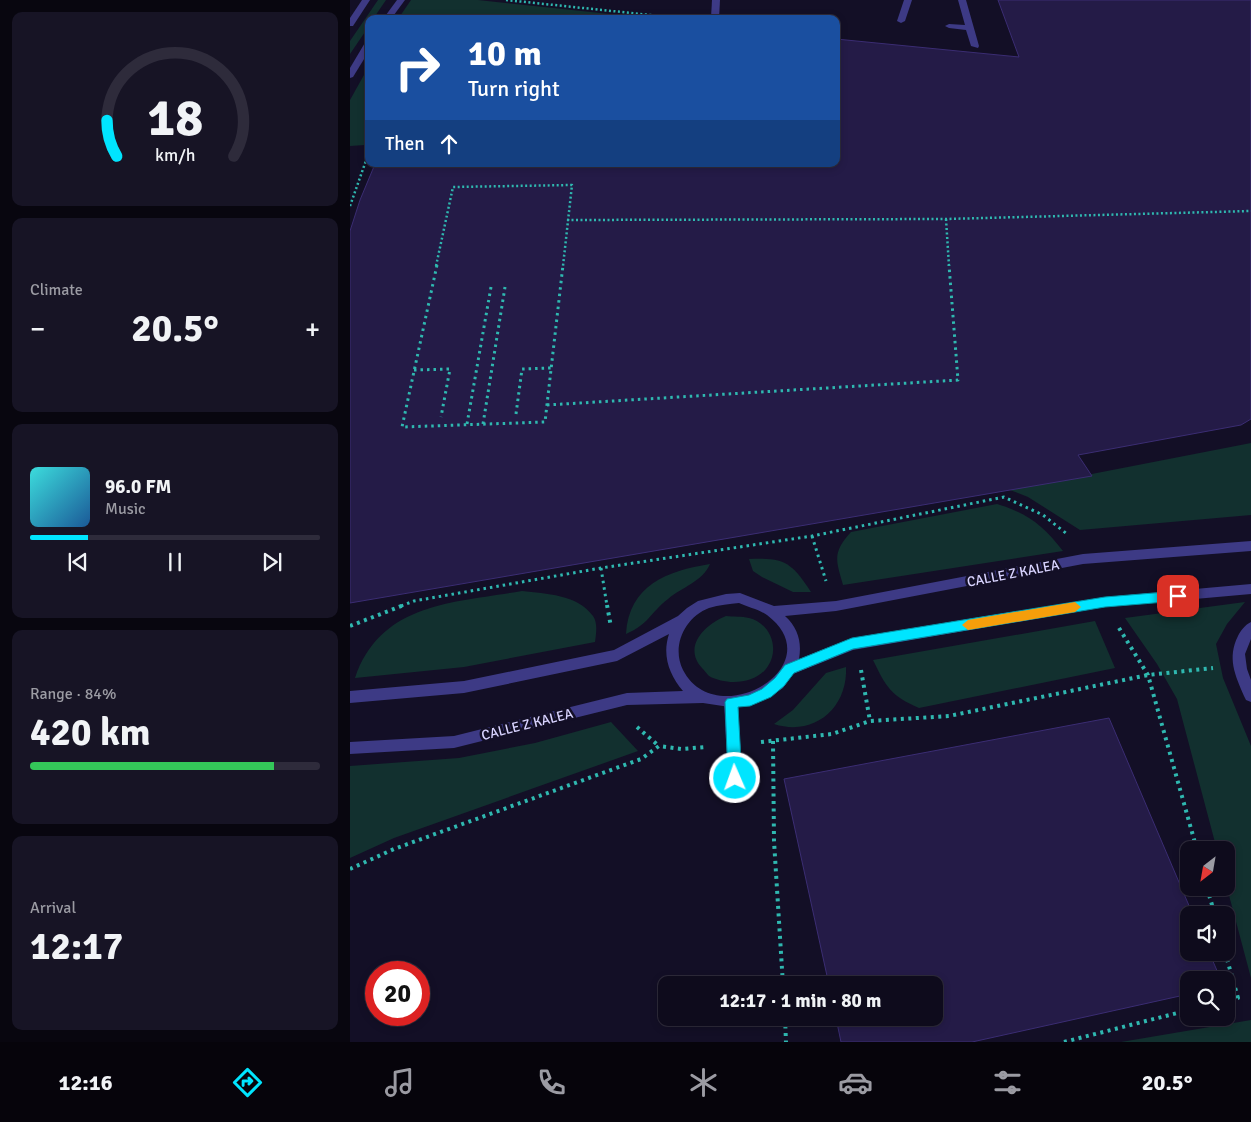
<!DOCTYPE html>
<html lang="en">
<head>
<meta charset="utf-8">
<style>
  :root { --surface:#0e0b1c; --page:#171425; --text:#f1f3f6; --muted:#9b9ba3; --line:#2e2b3b; --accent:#00e5ff }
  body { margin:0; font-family:Signika,sans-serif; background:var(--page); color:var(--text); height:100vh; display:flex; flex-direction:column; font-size:19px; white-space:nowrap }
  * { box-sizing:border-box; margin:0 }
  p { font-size:16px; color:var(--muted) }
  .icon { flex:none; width:28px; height:28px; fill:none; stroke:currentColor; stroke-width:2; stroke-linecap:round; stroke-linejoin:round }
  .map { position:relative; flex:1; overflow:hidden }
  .drawer { display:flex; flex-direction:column; gap:12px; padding:12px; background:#08060f; width:350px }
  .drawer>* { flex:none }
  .guide { position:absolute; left:15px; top:15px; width:475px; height:152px; border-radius:10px; box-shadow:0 2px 8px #0003,0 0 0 1px var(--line); background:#1a4fa0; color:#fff; overflow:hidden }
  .needle { width:32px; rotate:211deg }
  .buttons { position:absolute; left:830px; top:841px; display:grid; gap:10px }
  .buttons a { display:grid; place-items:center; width:55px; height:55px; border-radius:10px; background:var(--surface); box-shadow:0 2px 8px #0003,0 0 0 1px var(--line); font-size:25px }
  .speed { position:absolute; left:15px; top:961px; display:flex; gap:10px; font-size:25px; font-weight:700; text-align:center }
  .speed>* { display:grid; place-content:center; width:65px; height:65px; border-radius:50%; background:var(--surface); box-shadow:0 2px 8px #0003,0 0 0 1px var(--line); line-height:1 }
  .speed .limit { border:8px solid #d22; background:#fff; color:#111 }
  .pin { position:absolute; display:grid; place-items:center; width:42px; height:42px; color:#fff; margin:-21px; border-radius:10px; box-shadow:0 2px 8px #0006 }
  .me { position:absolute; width:55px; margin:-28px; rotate:358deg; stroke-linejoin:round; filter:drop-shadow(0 0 4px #0008) }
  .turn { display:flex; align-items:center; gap:18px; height:105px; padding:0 20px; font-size:22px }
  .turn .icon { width:65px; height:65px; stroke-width:2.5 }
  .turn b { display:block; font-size:35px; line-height:42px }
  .then { display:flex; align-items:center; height:48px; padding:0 20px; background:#0003; gap:10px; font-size:19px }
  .big { font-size:38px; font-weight:800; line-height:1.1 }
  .drawer .widget { flex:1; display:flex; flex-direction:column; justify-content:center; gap:8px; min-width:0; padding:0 18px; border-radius:10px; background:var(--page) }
  .drawer .dial { align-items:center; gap:0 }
  .dial svg { height:130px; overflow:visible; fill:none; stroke:var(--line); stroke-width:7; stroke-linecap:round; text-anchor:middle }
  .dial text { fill:var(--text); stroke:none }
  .song { display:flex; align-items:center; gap:15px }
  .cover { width:60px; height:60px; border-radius:8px; background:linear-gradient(135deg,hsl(180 70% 55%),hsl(210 70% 35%)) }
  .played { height:5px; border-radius:2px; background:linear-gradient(90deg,var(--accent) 20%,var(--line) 20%) }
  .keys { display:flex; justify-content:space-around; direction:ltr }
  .heat { display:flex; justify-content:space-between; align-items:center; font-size:28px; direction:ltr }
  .charge { height:8px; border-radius:4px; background:linear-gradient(90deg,#34c759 84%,var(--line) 0) }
  .trip { position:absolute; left:308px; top:976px; width:285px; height:50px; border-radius:10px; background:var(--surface); box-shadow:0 2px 8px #0003,0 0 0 1px var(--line); font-weight:800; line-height:50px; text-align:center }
  .dock { display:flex; height:80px; justify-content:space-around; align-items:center; background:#06040b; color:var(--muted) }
  .dock .icon { width:35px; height:35px }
  .dock .current { color:var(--accent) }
  .dock b { font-size:22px; color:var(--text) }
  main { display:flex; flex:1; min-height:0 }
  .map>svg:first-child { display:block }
  .green { fill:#12302f }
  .building { fill:#241b47; stroke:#3b2d73 }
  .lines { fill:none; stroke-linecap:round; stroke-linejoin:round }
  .path-far2 { stroke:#2fb8b0; stroke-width:2.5; stroke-dasharray:2 2.5; stroke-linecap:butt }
  .path-far1 { stroke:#2fb8b0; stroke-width:3; stroke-dasharray:2.5 4; stroke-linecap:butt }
  .path { stroke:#2fb8b0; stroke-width:4; stroke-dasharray:3 4.5; stroke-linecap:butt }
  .lane { fill:#3d3a85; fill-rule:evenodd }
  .street { fill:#3d3a85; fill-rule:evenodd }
  .route { fill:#00e5ff; stroke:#0095a6 }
  .slow { fill:#f59e0b }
  .labels { text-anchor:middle; stroke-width:5; stroke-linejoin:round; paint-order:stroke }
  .street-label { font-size:14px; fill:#d9d4ff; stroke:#130f26 }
</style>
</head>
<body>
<main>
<section class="drawer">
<div class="widget dial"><svg viewBox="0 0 100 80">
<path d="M14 69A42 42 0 1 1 86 69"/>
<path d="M14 69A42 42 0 0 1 8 47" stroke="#00e5ff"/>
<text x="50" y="56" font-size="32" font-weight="700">18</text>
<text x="50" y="72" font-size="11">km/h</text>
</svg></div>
<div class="widget"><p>Climate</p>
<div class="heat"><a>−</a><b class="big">20.5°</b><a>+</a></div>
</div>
<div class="widget">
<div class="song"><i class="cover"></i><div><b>96.0 FM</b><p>Music</p></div></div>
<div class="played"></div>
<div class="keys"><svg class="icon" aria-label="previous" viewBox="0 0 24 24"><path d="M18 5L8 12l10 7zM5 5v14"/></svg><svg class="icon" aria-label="pause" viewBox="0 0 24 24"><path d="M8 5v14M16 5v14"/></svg><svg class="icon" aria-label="next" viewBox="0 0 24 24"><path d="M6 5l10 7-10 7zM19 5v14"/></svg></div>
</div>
<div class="widget"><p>Range · 84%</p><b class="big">420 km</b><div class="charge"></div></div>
<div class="widget"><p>Arrival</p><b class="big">12:17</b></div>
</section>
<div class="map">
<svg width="901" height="1042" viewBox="0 0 901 1042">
  <rect width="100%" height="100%" fill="#130f26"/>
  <g class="green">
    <polygon points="28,0 36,0 23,19 19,19 19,26 0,54 0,41"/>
    <polygon points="61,0 128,0 307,19 48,19"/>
    <polygon points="19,66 19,137 15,145 0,146 0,100"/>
    <polygon points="901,443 901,515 730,530 678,497 660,490"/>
    <path d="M647,504C677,513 693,525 713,551L493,585C486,560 482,553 501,532Z"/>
    <path d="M399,559C435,557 442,563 461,592H443L412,577L403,571Z"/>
    <path d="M360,564C352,582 332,587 318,599C300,613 299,624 276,634C279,585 317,571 360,564Z"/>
    <path d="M172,591C196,594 227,594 243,616C248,623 246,634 245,642L114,667L5,678C31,602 104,603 172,591Z"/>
    <polygon points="895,602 877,624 866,644 873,678 901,746 901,978 876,884 876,850 867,850 827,699 807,664 775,618"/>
    <path d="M376,616C383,617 392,616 399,618C420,623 430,648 418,666C407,684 377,686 359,676C357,674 354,670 352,668C332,646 356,624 376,616Z"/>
    <path d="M745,621L765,668L569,708C541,696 536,687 523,660Z"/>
    <path d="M496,667C498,708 464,737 424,724L443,710L476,673Z"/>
    <polygon points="261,722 288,751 44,838 0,858 0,766 109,758 185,743"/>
    <polygon points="901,1020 901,1042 771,1042"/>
  </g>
  <g class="building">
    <polygon points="648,0 901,0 901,419 891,425 728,455 742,476 0,603 0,231 10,200 25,164 486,164 486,39 669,57"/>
    <polygon points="759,718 843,915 839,915 839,952 859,952 871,980 839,980 839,994 622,1042 491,1042 486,1018 584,1018 584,985 479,985 434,779"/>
  </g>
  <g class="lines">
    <g class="path-far2">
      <polyline points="156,0 339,19"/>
      <polyline points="0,206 19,152"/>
      <polyline points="596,219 599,266"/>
      <polyline points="217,220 596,219 901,211"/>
      <polyline points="86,266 103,187 222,185 213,266"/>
    </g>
    <g class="path-far1">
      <polyline points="87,265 52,427 195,422 213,265"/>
      <polyline points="64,370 100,369 91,417"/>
      <polyline points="197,405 608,380 599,265"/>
      <polyline points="166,414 172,369 201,368"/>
      <polyline points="117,424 141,287"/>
      <polyline points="133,424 155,287"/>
      <polyline points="462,536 476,581"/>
      <polyline points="251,568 257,606"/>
      <polyline points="51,606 64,601 251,568 462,536 654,497 693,515 717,534"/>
    </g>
    <g class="path">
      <polyline points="257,605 261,627"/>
      <polyline points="0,626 54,605"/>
      <polyline points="769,628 798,675 847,850"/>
      <polyline points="511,670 520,721"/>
      <polyline points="287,727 309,746"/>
      <polyline points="423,741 424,841 433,985"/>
      <polyline points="411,742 482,734 520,721 599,716 798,675 863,668"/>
      <polyline points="0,869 44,849 291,759 309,746 331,749 355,747"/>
      <polyline points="857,888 865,915"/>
      <polyline points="875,952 888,998 876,1001"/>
      <polyline points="435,1018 436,1042"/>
      <polyline points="714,1042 839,1010"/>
    </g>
    <g class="lane">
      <polygon points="362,0 370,0 369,19 361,18"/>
      <polygon points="554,0 562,0 555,21 551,23 547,21"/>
      <polygon points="608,0 616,0 629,46 628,48 621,46 616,30 599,28 595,26 599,24 615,25"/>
      <path d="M901,622V639L895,654L897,669L901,680V702L896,700L894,696C885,675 877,658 888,636C891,630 895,625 901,622Z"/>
      <polygon points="381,696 386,698 388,702 392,778 390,783 385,785 380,783 378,778 374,702 376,698"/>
    </g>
    <g class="street">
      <polygon points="12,0 20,0 3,26 0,26 0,18"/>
      <polygon points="47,0 55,0 41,19 33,19"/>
      <polygon points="16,41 19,41 19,51 3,77 0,78 0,68"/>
      <path d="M901,541V551L733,564L486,611L435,616C448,628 452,642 449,659L502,638L755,597L901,584V594L755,607L503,650L443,674L433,688L414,700L386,708L353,703L277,705L104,748L0,754V742L104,736L277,693L333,691C319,675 312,655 319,634L267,661L114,693L0,703V691L114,681L264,650L328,616L337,608L348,601L376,594L390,593L424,606L486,601L733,554ZM389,603C398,607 410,610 417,615C484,666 366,734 333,670C321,646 335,617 359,608C369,605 380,604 389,603Z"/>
    </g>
  </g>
  <polygon class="route" points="828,591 834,596 828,601 755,607 503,649 444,673 434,686 421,697 400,706 388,707 392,778 390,782 385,784 380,782 378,778 375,702 377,699 399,695 412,689 425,678 435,665 502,638 755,597"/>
  <polygon class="slow" points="725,602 731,607 725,612 618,630 612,625 618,620"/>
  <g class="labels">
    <g class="street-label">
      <text transform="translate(663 573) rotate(-11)" y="5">CALLE Z KALEA</text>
      <text transform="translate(177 724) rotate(-14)" y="5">CALLE Z KALEA</text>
    </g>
  </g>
</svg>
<div class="buttons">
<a><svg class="needle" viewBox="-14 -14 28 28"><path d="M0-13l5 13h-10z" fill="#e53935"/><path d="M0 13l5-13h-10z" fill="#9b9ba3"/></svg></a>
<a><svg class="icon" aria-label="sound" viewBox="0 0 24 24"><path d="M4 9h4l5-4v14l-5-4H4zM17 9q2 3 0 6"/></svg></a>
<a><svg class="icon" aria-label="search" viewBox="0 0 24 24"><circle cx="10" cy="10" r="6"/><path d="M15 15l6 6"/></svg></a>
</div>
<div class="speed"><div class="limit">20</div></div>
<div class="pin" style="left:828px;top:596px;background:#d93025"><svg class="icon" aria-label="arrive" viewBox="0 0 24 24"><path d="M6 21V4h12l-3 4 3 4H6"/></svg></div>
<svg class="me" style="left:385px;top:778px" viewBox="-20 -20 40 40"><circle r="17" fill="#00e5ff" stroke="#fff" stroke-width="3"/><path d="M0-11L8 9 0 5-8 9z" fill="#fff"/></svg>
<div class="trip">12:17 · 1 min · 80 m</div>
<div class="guide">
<div class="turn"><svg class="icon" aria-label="right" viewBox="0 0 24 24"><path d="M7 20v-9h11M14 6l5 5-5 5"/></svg><div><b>10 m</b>Turn right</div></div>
<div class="then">Then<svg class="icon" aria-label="ahead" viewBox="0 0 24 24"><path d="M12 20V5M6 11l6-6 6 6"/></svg></div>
</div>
</div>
</main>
<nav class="dock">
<b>12:16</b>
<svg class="icon current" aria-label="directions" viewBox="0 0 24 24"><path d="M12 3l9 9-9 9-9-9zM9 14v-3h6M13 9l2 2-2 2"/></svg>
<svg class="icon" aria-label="music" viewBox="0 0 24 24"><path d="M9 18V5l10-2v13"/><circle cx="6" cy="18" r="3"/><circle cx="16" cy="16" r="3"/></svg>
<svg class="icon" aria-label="phone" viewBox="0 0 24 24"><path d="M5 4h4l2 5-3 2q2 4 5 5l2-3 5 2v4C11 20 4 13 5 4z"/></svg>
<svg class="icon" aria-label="climate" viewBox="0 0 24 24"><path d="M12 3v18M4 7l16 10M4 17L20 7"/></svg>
<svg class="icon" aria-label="car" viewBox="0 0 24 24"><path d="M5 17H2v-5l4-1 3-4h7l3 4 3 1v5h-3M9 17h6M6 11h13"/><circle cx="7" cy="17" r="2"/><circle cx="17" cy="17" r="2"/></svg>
<svg class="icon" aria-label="filters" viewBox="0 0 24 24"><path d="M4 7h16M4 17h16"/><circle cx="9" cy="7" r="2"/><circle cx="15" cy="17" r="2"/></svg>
<b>20.5°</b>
</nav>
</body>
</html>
